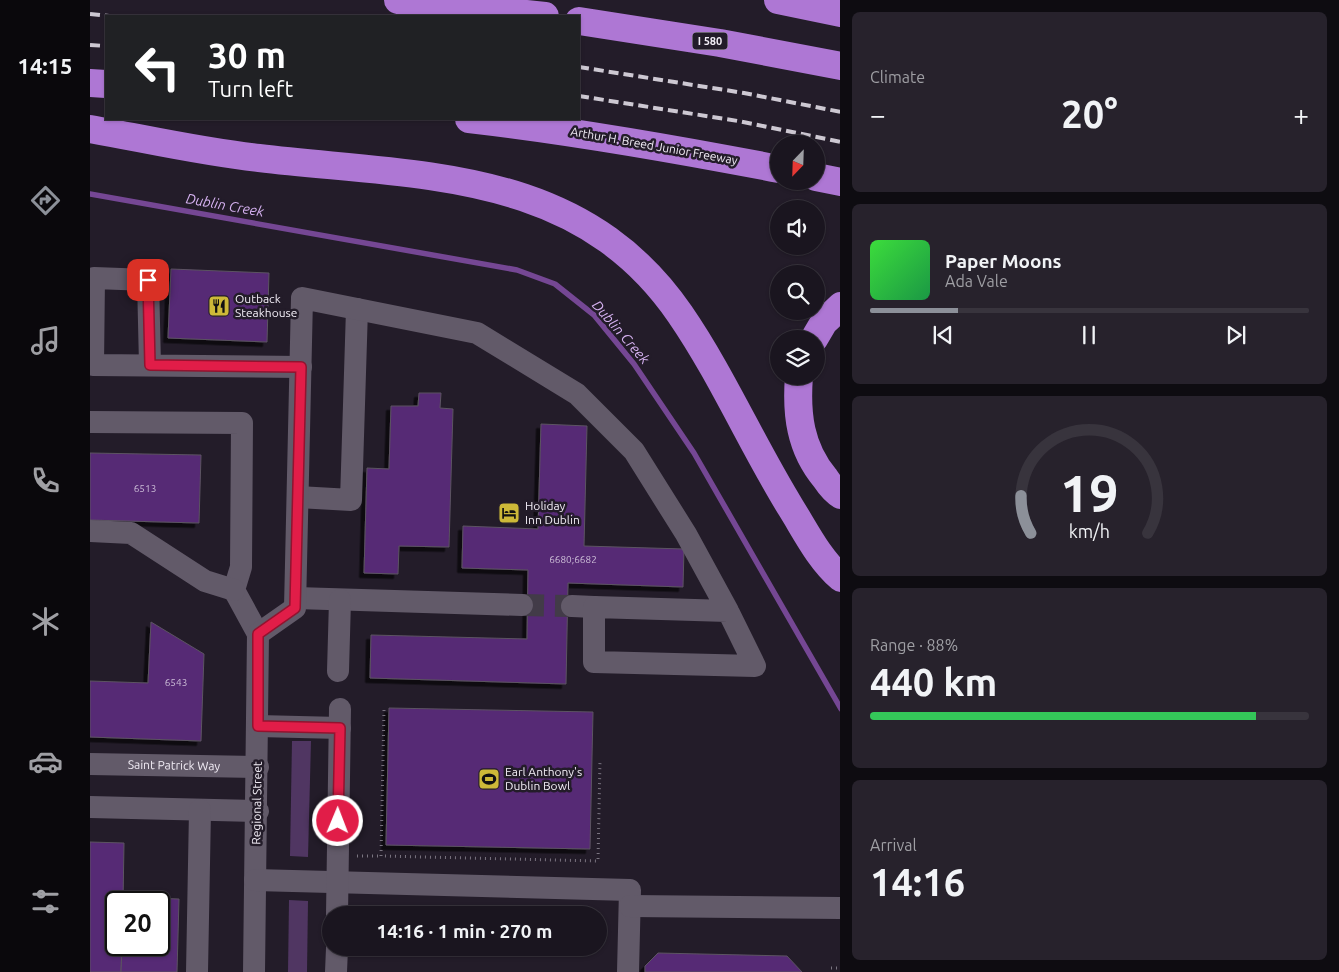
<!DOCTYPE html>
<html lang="en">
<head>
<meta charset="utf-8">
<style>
  :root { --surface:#1a151f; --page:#27222c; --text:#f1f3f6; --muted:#9f9fa4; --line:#38343d; --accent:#8c9099 }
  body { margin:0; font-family:Ubuntu,sans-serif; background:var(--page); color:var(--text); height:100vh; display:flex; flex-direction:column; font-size:19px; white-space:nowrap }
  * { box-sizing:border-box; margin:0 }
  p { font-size:16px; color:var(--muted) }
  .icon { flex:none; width:28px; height:28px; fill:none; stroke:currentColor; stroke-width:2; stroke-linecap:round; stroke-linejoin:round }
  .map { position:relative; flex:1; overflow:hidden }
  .panel { display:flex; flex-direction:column; gap:12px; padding:12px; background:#0e0c11; width:499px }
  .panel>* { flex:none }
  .guide { position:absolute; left:15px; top:15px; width:475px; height:105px; border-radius:0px; box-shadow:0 1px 4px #0004,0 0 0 1px var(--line); background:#202124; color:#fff; overflow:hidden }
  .needle { width:32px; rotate:203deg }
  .buttons { position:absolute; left:680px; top:135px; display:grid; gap:10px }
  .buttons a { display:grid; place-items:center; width:55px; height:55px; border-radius:50%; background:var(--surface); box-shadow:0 1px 4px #0004,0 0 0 1px var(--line); font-size:25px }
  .speed { position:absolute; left:15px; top:891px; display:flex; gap:10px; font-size:25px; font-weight:700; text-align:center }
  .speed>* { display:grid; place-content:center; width:65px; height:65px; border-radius:50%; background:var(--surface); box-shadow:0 1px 4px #0004,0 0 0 1px var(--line); line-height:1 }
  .speed .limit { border:2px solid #111; border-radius:8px; background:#fff; color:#111 }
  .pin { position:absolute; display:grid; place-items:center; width:42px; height:42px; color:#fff; margin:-21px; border-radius:10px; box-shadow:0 2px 8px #0006 }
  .me { position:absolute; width:55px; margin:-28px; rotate:1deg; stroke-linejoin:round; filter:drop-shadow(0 0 4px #0008) }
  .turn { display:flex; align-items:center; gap:18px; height:105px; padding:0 20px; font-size:22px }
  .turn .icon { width:65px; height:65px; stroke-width:2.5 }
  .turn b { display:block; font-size:35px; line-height:42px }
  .big { font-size:38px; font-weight:700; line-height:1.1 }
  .panel .widget { flex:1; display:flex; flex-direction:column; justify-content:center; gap:8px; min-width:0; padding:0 18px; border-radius:8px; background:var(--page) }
  .panel .dial { align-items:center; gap:0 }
  .dial svg { height:130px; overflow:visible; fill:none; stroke:var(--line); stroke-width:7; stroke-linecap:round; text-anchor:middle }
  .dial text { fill:var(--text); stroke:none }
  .song { display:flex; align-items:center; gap:15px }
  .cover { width:60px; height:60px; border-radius:8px; background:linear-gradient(135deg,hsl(120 70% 55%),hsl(140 70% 35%)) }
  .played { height:5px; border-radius:2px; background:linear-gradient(90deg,var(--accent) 20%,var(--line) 20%) }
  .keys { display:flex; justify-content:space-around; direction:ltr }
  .heat { display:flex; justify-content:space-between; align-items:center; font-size:28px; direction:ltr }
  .charge { height:8px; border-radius:4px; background:linear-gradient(90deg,#34c759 88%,var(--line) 0) }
  .trip { position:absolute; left:232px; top:906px; width:285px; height:50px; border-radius:25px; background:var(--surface); box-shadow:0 1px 4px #0004,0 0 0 1px var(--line); font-weight:700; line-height:50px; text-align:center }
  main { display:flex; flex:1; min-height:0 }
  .dock { display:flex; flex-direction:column; width:90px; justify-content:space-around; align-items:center; background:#0a080c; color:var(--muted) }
  .dock .icon { width:35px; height:35px }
  .dock .current { color:var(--accent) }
  .dock b { font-size:22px; color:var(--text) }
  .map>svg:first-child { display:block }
  .green { fill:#503662 }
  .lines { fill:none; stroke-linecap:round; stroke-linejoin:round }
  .stream { stroke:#754794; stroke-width:5.5 }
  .building { fill:#572974; stroke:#5c5462; filter:url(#shadow) }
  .minor-tunnel { stroke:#423b48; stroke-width:22; stroke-dasharray:22 11; stroke-linecap:butt }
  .path { stroke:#7a7480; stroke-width:3; stroke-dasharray:1 4; stroke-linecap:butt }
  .minor { stroke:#625a69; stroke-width:22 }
  .highway { stroke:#ae77d4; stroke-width:28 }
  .rail { stroke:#cdc8d2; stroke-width:4; stroke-dasharray:10 5; stroke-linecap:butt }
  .route-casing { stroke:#92132f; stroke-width:12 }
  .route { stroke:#e11d48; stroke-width:9 }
  .labels { text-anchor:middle; stroke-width:5; stroke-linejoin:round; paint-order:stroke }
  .number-label { font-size:10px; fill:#cbbcd6 }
  .shield { fill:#231c29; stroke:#b4aeb8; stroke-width:1 }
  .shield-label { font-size:11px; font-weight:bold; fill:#f2edf6 }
  .street-label { font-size:12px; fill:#f2edf6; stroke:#231c29 }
  .poi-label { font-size:12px; fill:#f2edf6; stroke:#231c29; text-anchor:start }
  .water-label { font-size:14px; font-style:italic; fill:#d5b1f0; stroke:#231c29 }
</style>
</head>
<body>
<main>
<nav class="dock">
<b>14:15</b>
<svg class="icon current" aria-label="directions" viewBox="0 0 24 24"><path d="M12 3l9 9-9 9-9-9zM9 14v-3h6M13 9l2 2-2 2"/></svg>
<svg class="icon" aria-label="music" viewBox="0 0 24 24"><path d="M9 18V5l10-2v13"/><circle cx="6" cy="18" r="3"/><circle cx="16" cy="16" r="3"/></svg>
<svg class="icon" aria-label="phone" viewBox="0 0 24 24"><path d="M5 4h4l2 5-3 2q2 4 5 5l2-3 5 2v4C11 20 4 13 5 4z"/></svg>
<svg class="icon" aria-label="climate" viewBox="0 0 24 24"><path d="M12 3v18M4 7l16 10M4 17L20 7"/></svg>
<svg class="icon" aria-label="car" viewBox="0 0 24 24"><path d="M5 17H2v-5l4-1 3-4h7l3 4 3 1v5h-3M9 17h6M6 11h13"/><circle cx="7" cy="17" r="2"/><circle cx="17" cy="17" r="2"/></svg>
<svg class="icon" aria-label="filters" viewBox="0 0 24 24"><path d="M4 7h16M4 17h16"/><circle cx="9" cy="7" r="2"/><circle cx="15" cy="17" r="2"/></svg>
</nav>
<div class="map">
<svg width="751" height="972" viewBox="0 0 751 972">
  <defs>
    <filter id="shadow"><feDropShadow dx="-4.5" dy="4.5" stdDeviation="0" flood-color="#0009"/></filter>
  </defs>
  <rect width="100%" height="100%" fill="#231c29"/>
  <g class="green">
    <polygon points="202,741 221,741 218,857 200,856"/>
    <polygon points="199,900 218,901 217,972 198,972"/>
  </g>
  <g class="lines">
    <polyline class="stream" points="0,194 427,270 465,284 504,315 544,364 604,453 751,709"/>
  </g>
  <g class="building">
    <polygon points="81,269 179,273 177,342 78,338"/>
    <polygon points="329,393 351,393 350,408 363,409 359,547 309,546 308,574 274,573 277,468 299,469 301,406 328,406"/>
    <polygon points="451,424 497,426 494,546 594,549 593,587 478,583 476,684 280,678 281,635 437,639 438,570 372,568 373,526 448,529"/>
    <polygon points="0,453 111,455 109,523 0,520"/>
    <polygon points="61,622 114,654 111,741 0,737 0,681 58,683"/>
    <polygon points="299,708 503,712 500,849 296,845"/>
    <polygon points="0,842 34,843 33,902 26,902 26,945 32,945 31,972 0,972"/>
    <polygon points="33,897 89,899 87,972 31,972 32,945 69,945 69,902 33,902"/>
    <polygon points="568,953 697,956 712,972 555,972 555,966"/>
  </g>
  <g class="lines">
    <polyline class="minor-tunnel" points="432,605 482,606"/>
    <g class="path">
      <polyline points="294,710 291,856 508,861 510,761"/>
      <polyline points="267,856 291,856"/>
      <polyline points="741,968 751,968"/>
    </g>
    <g class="minor">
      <polyline points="60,365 58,280 4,278 3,365 211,367"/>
      <polyline points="0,422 152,423 151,567 144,590 168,634 164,972"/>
      <polyline points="208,497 261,500 267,309"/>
      <polyline points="0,531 41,533 115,581 144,590"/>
      <polyline points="206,598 432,605"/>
      <polyline points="482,606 504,607"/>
      <polyline points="168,634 205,608 212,298 387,333 487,394 544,451 596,534 638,611 665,666 504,662 504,607 638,611"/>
      <polyline points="248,671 250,600"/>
      <polyline points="168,726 250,728"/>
      <path id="s1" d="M0,764L168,767"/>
      <polyline points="0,807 168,811"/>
      <polyline points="165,880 540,890 538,972"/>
      <polyline points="540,906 751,908"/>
      <polyline points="247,915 250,709"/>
      <polyline points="107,972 110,810"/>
      <polyline points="246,972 247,948"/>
    </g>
    <g class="highway">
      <polyline points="308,0 455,16"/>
      <polyline points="688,0 751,13"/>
      <polyline points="489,21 630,43 751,66"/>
      <polyline points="0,83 16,84"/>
      <path d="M379,119C483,131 586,149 689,169"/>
      <path d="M0,129C56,139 112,152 169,158C327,177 489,167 590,314C632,375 662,445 701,508C716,532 729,559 751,578"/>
      <polyline points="726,177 751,182"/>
      <polyline points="724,339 734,322 751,306"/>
      <path d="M709,376C706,414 710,448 735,478C739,484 744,491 751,495"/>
    </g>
    <g class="rail">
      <polyline points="0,14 19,16"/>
      <polyline points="0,45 16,46"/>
      <polyline points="489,67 654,93 751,112"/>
      <polyline points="489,96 648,121 751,142"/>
    </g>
  </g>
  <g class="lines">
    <g class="route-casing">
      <polyline id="route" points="58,280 60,365 211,367 205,608 168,634 168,726 250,728 248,821"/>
    </g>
    <use href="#route" class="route"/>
  </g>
  <defs>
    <g id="restaurant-square" transform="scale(1.125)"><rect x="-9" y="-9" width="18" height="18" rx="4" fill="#cdb938" stroke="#231c29"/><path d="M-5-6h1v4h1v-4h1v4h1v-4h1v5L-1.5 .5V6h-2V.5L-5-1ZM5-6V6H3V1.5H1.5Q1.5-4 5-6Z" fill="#111"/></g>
    <g id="hotel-square" transform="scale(1.125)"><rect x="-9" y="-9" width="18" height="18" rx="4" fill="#cdb938" stroke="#231c29"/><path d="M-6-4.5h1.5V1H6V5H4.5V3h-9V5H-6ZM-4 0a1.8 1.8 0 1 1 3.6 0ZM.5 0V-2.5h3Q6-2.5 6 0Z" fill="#111"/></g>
    <g id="stadium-square" transform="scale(1.125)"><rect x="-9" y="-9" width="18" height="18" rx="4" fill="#cdb938" stroke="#231c29"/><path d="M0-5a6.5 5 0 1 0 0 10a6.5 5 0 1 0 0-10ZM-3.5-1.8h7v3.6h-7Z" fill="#111"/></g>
  </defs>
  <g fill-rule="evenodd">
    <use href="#restaurant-square" x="129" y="306"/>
    <use href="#hotel-square" x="419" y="513"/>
    <use href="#stadium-square" x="399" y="779"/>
  </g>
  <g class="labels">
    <g class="number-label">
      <text x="55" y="492">6513</text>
      <text x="483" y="563">6680;6682</text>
      <text x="86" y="686">6543</text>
    </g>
    <rect class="shield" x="602.5" y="32.5" width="35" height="17" rx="4"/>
    <g class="shield-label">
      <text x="620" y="45">I 580</text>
    </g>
    <g class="street-label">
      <text transform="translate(564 146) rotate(10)" y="4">Arthur H. Breed Junior Freeway</text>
      <text dy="4" stroke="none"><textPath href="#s1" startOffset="84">Saint Patrick Way</textPath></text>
      <text transform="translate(167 803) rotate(-89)" y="4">Regional Street</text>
    </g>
    <g class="poi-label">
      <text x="145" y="303">Outback<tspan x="145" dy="14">Steakhouse</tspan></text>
      <text x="435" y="510">Holiday<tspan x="435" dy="14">Inn Dublin</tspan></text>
      <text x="415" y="776">Earl Anthony's<tspan x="415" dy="14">Dublin Bowl</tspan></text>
    </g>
    <g class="water-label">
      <text transform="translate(135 205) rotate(10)" y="5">Dublin Creek</text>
      <text transform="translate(531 332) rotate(49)" y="5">Dublin Creek</text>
    </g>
  </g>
</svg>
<div class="buttons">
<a><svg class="needle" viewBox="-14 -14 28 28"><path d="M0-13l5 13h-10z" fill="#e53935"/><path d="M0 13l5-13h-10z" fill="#9f9fa4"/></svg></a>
<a><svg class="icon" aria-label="sound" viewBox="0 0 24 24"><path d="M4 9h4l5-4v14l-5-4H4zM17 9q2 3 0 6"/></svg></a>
<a><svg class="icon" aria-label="search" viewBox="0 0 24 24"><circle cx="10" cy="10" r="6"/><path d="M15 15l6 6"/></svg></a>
<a><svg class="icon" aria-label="layers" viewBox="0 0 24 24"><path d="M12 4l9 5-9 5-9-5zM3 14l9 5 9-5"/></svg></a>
</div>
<div class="speed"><div class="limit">20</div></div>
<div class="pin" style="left:58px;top:280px;background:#d93025"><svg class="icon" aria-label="arrive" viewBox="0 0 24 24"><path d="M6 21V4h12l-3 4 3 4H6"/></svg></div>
<svg class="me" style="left:248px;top:821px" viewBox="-20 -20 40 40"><circle r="17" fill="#e11d48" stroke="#fff" stroke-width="3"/><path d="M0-11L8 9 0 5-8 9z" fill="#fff"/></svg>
<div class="trip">14:16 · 1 min · 270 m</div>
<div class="guide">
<div class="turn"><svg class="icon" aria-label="left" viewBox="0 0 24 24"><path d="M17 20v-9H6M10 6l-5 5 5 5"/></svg><div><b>30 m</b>Turn left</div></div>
</div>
</div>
<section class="panel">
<div class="widget"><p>Climate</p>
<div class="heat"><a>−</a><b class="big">20°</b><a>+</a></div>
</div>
<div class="widget">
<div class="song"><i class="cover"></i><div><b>Paper Moons</b><p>Ada Vale</p></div></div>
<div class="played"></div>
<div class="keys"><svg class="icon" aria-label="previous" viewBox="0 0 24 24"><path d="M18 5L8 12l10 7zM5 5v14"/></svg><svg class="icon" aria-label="pause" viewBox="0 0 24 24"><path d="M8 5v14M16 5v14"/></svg><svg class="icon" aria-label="next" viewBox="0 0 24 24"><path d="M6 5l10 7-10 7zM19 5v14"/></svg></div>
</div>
<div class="widget dial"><svg viewBox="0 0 100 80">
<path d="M14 69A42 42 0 1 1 86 69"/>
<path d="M14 69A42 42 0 0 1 8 46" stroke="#8c9099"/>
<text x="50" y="56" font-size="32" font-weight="700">19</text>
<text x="50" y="72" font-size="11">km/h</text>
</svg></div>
<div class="widget"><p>Range · 88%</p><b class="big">440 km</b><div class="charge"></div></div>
<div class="widget"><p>Arrival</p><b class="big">14:16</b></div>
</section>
</main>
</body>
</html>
